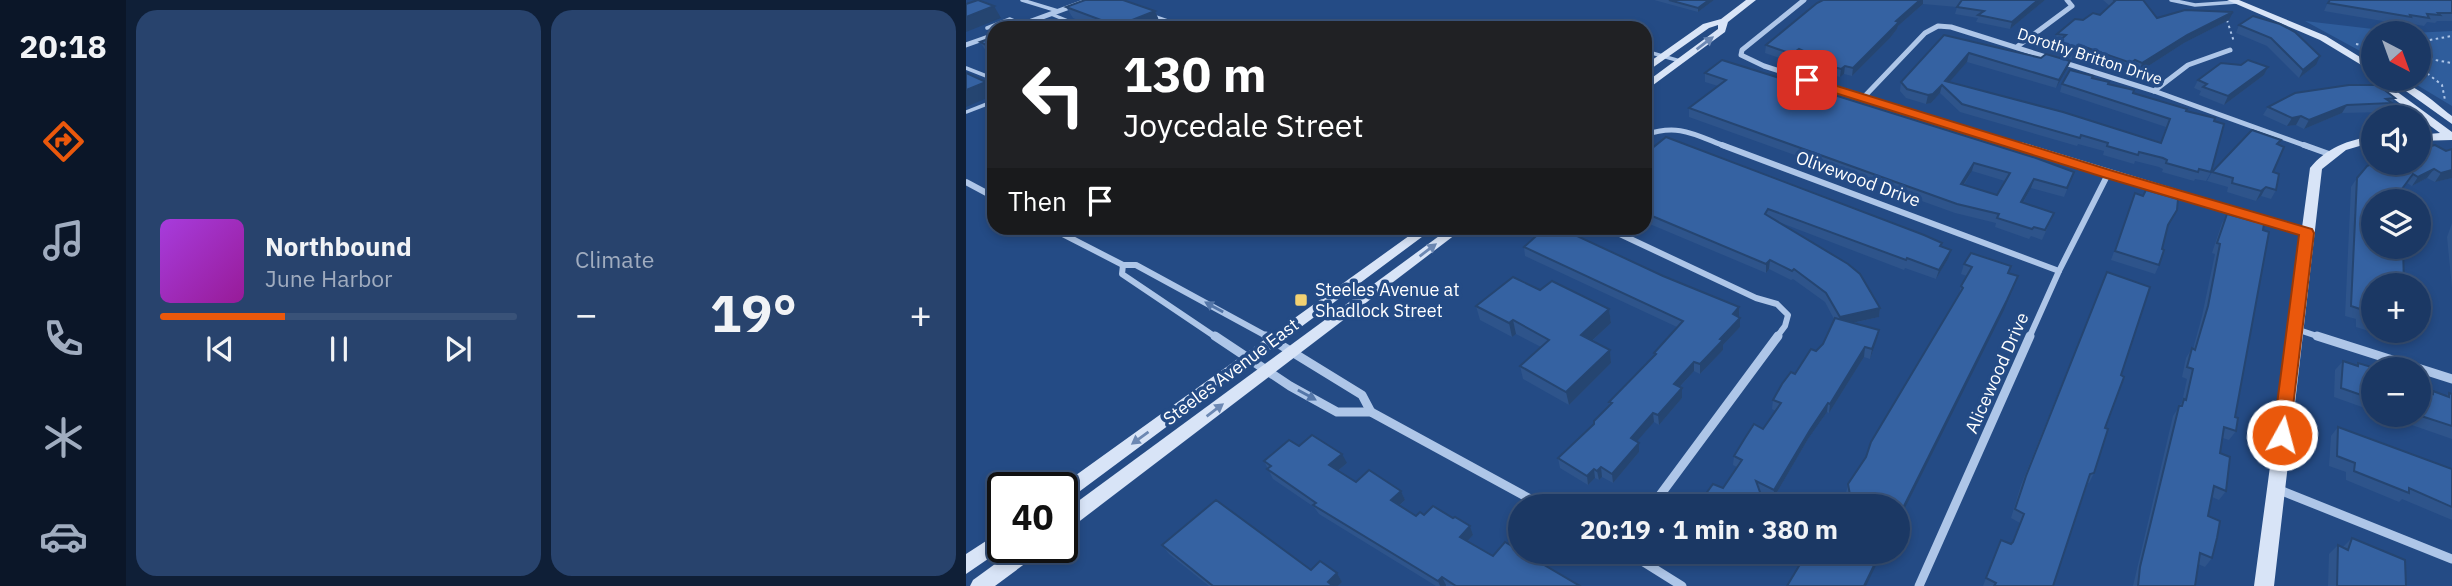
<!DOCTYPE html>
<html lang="en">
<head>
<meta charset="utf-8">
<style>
  :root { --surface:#1b3864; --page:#28436d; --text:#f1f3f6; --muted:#a0acbf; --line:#395278; --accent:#ea580c }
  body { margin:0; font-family:"IBM Plex Sans",sans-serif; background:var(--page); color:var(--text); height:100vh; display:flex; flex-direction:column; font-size:26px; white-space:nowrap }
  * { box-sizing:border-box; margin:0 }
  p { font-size:23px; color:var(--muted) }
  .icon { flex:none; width:38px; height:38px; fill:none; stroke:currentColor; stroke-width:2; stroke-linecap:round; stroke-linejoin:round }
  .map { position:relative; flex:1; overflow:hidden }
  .details { display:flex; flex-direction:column; gap:10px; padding:10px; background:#0f1f37; width:840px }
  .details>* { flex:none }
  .banner { position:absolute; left:21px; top:21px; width:665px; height:214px; border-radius:21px; box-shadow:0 4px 10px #0003,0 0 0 2px var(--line); background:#202124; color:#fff; overflow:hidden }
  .needle { width:46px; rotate:139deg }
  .tools { position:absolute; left:1395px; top:21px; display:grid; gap:14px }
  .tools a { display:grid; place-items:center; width:70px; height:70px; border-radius:50%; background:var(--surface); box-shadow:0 4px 10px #0003,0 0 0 2px var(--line); font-size:35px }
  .speed { position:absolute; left:21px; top:472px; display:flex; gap:14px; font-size:35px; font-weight:700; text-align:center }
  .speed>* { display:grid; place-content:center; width:91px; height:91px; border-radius:50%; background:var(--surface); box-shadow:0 4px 10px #0003,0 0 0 2px var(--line); line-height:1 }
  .speed .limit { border:4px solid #111; border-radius:10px; background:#fff; color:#111 }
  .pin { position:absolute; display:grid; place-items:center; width:60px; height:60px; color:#fff; margin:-30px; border-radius:14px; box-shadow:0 4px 10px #0006 }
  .me { position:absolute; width:77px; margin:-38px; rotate:7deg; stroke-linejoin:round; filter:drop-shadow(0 0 5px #0008) }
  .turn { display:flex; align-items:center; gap:24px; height:147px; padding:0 21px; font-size:32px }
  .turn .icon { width:91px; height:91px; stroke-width:2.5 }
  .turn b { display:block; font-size:49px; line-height:60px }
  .then { display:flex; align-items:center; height:66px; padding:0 21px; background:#0003; gap:14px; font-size:26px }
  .big { font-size:52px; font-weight:800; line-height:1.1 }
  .details .widget { flex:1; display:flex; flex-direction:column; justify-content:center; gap:10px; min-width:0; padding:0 24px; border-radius:21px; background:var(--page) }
  .song { display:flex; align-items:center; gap:21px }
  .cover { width:84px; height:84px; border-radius:10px; background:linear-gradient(135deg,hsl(280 70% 55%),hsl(300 70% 35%)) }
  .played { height:7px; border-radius:4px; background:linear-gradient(90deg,var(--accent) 35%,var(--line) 35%) }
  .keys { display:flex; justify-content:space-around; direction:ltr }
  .heat { display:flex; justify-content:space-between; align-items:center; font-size:38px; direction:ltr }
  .details .tiles { flex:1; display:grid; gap:10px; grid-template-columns:repeat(2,1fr) }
  .trip { position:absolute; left:542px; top:494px; width:402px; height:70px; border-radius:35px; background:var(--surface); box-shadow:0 4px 10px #0003,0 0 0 2px var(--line); font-weight:800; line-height:70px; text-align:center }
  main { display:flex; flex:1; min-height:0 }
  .tab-bar { display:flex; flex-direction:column; width:126px; justify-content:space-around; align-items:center; background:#0b1628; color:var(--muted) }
  .tab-bar .icon { width:49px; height:49px }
  .tab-bar .current { color:var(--accent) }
  .tab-bar b { font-size:32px; color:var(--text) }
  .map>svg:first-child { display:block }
  .green { fill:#2f5d9c }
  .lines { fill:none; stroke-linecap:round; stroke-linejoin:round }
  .path { stroke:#aec6e8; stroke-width:2; stroke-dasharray:2.5 3.5; stroke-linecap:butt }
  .lane { stroke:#aec6e8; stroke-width:3.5 }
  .street-far2 { stroke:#aec6e8; stroke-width:5 }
  .street-far1 { stroke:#aec6e8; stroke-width:6 }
  .street { stroke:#aec6e8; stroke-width:9 }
  .secondary { fill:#d8e4f7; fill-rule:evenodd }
  .wall { fill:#2e548b; fill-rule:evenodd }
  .shaded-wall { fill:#254571 }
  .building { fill:#3562a2; stroke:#254571; stroke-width:2; fill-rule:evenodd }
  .oneway { fill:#6c88b3 }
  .oneway2 { fill:#5476a8 }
  .route { fill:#ea580c; stroke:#983908; stroke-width:2 }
  .poi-dot { fill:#f2d172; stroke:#244b85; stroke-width:2.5 }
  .labels { text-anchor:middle; stroke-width:7; stroke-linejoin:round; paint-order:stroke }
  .far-street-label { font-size:16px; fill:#fff; stroke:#244b85 }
  .street-label { font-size:18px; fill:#fff; stroke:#244b85 }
  .poi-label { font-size:18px; fill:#fff; stroke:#244b85; text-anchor:start }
</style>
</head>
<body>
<main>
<nav class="tab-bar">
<b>20:18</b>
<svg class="icon current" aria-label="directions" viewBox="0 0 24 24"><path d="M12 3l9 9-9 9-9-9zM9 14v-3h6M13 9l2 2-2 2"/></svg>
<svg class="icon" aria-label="music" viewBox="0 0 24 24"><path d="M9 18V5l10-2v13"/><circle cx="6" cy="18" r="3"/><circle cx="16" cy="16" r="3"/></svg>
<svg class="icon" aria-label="phone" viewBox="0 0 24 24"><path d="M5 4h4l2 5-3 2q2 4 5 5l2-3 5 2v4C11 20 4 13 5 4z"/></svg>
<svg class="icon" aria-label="climate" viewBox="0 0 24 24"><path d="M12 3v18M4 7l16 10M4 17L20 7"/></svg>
<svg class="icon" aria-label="car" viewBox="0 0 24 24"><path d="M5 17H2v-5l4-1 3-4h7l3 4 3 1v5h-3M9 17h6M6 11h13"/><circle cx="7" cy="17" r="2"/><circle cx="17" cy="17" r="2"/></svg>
</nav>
<section class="details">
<div class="tiles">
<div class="widget">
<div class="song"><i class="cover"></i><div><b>Northbound</b><p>June Harbor</p></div></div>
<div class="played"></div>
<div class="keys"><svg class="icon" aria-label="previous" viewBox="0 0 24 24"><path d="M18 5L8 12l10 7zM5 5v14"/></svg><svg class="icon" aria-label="pause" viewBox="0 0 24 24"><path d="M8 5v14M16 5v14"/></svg><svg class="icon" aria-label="next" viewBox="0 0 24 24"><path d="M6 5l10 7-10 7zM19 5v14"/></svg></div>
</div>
<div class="widget"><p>Climate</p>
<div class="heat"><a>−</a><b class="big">19°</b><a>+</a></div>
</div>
</div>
</section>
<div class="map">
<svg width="1486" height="586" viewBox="0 0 1486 586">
  <rect width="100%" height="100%" fill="#244b85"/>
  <g class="green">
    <polygon points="1339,21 1441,33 1407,33 1407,58"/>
    <polygon points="1486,31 1486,106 1441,79 1452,79 1452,33 1446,33"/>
  </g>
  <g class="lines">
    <g class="path">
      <polyline points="1261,20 1268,42"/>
      <polyline points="1452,42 1486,36"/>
      <polyline points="1390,44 1407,48"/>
      <polyline points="1452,57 1486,63"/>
      <polyline points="1452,66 1476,85 1479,100"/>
    </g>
    <g class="lane">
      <polyline points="56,0 92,11"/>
      <polyline points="1205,0 1229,5 1271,2"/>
      <polyline points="85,14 119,28"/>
      <polyline points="187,16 213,25 205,28"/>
      <polyline points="21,28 44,19 63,28"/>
      <polyline points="679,51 714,61"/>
      <polyline points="0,68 28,79"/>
      <polyline points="0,112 26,102"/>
    </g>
    <g class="street-far2">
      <polyline points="838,0 776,50 775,55 798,66 863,87 1060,147"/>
      <polyline points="46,28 123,0"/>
      <polyline points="0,45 28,35"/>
      <polyline points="1052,46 1106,6 1101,0"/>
      <polyline points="1188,91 1222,65 1264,50"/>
      <polyline points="897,98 959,33 972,26 985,27 1188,91 1343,147"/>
      <path d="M679,135C713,123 729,135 761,147"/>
    </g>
    <g class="street-far1">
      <polyline points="756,145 1093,271"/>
      <polyline points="1055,145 1341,232"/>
      <polyline points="1338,145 1363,154"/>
      <polyline points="0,182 28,197"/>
      <polyline points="85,228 157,265 170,265 304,338"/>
      <polyline points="641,228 790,298 811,304 822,315 819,326 810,338"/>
      <polyline points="157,265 156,274 251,338"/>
      <polyline points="1330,329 1357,338"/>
      <polyline points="1063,338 1093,271 1142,174"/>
    </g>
    <g class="street">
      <polyline points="249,336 324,386 371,412 405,412 577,506"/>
      <polyline points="300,336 396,395 405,412"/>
      <polyline points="1351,336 1486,379"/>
      <polyline points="1311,489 1486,559"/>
      <polyline points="686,506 812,336"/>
      <polyline points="660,551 716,586"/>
      <polyline points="953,586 1064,336"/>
    </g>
    <g class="secondary">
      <polygon points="780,0 790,0 762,22 759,32 679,91 679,83 752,29 752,25 743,28 679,73 679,65 737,24 755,19"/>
      <polygon points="1261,0 1273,0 1360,36 1407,65 1407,72 1354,40"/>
      <path d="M1415,79C1444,78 1464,99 1486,116V124L1437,89L1427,85L1426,88L1486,132V140L1452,141V135L1474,133L1417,91Z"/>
      <path d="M1407,136V142L1380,150L1356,169L1308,586H1288L1344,168C1360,148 1382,140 1407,136Z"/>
      <polygon points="454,228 468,228 102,500 96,503 96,488 92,488"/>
      <polygon points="484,228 498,228 102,530 96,532 96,513"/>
      <polygon points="37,530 38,548 0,574 0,554"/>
      <polygon points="51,548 74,548 72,554 29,586 4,586 7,580"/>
    </g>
  </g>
  <g class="wall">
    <polygon points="688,0 748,0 732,12"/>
    <polygon points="857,0 1079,0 1044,29 1010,22 1012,18 989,14 991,7 957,4 932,26 931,29 924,38 886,76 878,74 874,77 853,71 854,67 832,56 825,62 799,53 800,45"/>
    <polygon points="1137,0 1177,0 1191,18 1263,20 1218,43 1173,72 1165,69 1162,71 1110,54 1106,60 1087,54 1089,45 1092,43 1088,42 1091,34 1117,20 1134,15 1144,6"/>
    <polygon points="1363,0 1486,0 1486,21 1471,21 1469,23 1461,22 1458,26 1441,23 1440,25 1358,11"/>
    <polygon points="100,7 189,11 194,23 181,28 131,28 107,18"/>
    <polygon points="1287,16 1350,65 1333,78 1301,46 1270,33 1273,25"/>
    <polygon points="978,35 1075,58 1104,61 1101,69 1090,88 1001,62 983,82 1195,142 1200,127 1094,92 1096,84 1127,78 1220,111 1245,172 1240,181 1229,179 1228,181 1196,172 1197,169 1193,167 1169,161 1168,164 1137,155 1138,151 1112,144 1111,146 994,112 974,93 965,103 960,104 940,98 934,91 935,82"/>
    <polygon points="28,37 28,57 22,54 14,42"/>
    <polygon points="1302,67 1298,75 1258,105 1233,95 1235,91 1228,88 1232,80"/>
    <path d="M739,73L1108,172L1098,197L1065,188L1057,203L1088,213L1076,240L1065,236L1063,239L1029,227L1030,223L989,213L723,117V108L752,86L739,82ZM1006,171L1039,181L1031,195L998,185Z"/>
    <polygon points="1429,98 1420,112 1376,113 1338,129 1330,125 1321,126 1297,115 1302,107"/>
    <polygon points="1312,144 1307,172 1310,190 1305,199 1295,196 1290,201 1261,192 1262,187 1241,181 1246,172"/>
    <polygon points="1452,149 1486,178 1469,182 1461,178 1446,186 1441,183 1427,201 1407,285 1407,331 1439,331 1431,340 1390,327 1390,319 1379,316 1385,187 1391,178"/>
    <polygon points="679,154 976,243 975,247 982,259 970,279 939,268 938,270 810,221 914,308 913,317 887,323 911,339 904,359 898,357 863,413 861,412 842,439 807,499 794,493 757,488 771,467 767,465 768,456 797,429 810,411 806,409 807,400 829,374 857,344 868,319 859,302 827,279 825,280 803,269 800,273 679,222"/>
    <polygon points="1169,193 1202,227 1196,249 1193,265 1189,274 1145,260"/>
    <polygon points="1261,214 1270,431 1263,440 1257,438 1254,453 1260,491 1253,500 1246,497 1242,516 1246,558 1239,567 1232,564 1229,586 1167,586 1207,416 1216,402 1221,379 1216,377 1220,358 1226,348 1227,349 1236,316 1249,254 1246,253 1256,223"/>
    <polygon points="1486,223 1486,288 1481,237"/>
    <polygon points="558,247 697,276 773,307 772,317 774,327 757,345 757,350 734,374 728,371 714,387 716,388 716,398 693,425 688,422 671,441 673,443 673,452 647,483 636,477 633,480 629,478 622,485 594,468 592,458 628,424 643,406 643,402 688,356 688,353 711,327 559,256"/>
    <polygon points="998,264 1045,266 1043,273 1048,286 933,520 868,506 882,504 880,493 882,484 900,457 993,294 995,286 1001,276 995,274"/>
    <polygon points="1141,272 1155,375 1139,428 1128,473 1123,483 1122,483 1087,586 1017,586 1035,540 1045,544 1046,543 1054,523 1045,518 1055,485"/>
    <polygon points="574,290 643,309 645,323 626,341 644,350 645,363 603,405 557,379 554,366 575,347 550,334 546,337 514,320 510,306"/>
    <polygon points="1377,361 1390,366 1392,363 1407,369 1407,411 1368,397 1369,370"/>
    <polygon points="1467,391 1480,396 1483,393 1486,394 1486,439 1417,415 1452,415"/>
    <polygon points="1372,427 1486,469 1486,520 1436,499 1433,502 1380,480 1380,472 1363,466 1365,436"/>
    <polygon points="333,446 381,463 372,471 390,482 435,491 439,500 433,506 450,516 458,515 487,518 504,526 507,535 502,541 527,556 614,586 470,586 353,514 348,507 307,479 298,461"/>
    <polygon points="1386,538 1440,586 1362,586 1363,554 1372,545 1377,547"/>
    <polygon points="196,545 371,573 376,582 372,586 243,586 203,554"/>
    <polygon points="736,551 771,551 762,566"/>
  </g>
  <g class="shaded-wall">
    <polygon points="743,0 748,0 732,12 732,8"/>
    <polygon points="954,0 957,0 957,4 932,26 931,29 924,38 886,76 887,68 930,21"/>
    <polygon points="1072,0 1079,0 1044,29 1046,22"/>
    <polygon points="28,6 35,18 0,32 0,17"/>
    <polygon points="189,11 194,23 181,28 151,28 151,26"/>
    <polygon points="1267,12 1263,20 1218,43 1173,72 1176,63 1221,35"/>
    <polygon points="833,49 832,56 825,62 826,54"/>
    <polygon points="1003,53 1001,62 979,87 979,81"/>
    <polygon points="1354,56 1350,65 1333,78 1337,70"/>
    <polygon points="1169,60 1165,69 1162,71 1165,63"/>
    <polygon points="1104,61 1101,69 1090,88 1093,80"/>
    <polygon points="879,66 878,74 874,77 875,69"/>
    <polygon points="1302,67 1298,75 1258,105 1262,96"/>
    <polygon points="20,82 28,95 0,107 0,90"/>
    <polygon points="976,85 974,93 965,103 960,104 962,95"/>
    <polygon points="1381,105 1376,113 1338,129 1343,120"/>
    <polygon points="1335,116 1330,125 1321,126 1326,118"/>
    <polygon points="1008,163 1006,171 992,193 995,184"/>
    <polygon points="1468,169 1461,178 1446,186 1452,177"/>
    <polygon points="1486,170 1486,178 1469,182 1475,173"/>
    <polygon points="1068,179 1065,188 1052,211 1055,202"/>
    <polygon points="1300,187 1295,196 1290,201 1295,191"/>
    <polygon points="985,250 982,259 970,279 973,270"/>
    <polygon points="804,260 803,269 800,273 800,264"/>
    <polygon points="1052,276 1038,310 933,520 933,516"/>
    <polygon points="773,307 773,316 766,324 767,314"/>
    <polygon points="914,308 913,317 872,326 874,317"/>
    <polygon points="643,309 645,323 617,349 615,335"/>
    <polygon points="774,318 774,327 757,345 757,350 734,374 734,364 754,339"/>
    <polygon points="547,320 550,334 546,337 543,323"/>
    <polygon points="913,330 911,339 904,359 906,349"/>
    <polygon points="899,347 898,357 863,413 864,404"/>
    <polygon points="644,350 645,363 603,405 600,392"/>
    <polygon points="728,362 728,371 708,393 708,384"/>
    <polygon points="716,388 716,398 693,425 692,415"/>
    <polygon points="862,403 861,412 842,439 807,499 808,490 844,430"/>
    <polygon points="687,413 688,422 666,447 665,438"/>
    <polygon points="673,443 673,452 647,483 646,474"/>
    <polygon points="376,454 381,463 368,474 363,465"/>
    <polygon points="635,467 636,477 633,480 631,471"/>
    <polygon points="628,469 629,478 622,485 621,476"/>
    <polygon points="435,491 439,500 429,509 425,500"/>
    <polygon points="504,526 507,535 498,545 494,537"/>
    <polygon points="766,551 771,551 762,566 762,557"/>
    <polygon points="915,551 917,551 900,586 898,586"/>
    <polygon points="371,573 376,582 372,586 364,586 362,582"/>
    <polygon points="476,577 480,585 480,586 474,586 472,581"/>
  </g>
  <g class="building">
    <polygon points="12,0 28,6 0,17 0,4"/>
    <polygon points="119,0 157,0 189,11 151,26 100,7"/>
    <polygon points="703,0 743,0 732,8"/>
    <polygon points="857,0 954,0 930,21 933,22 887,68 879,66 875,69 854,63 857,60 833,49 826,54 800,45 851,3"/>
    <polygon points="996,0 1072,0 1046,22 1012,15 1018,11 991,7"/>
    <polygon points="1148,0 1177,0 1191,18 1219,10 1267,12 1221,35 1176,63 1169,60 1165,63 1113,45 1109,52 1089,45 1100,35 1091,34 1109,19 1117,20 1127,13 1134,15 1149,1"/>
    <polygon points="1364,0 1486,0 1486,13 1472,13 1474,15 1461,14 1463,18 1444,15 1445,17 1362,3"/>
    <polygon points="1287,16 1314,24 1329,32 1354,56 1337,70 1305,38 1273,25"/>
    <polygon points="62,24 71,28 53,28"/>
    <polygon points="978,35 1075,58 1080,54 1104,61 1093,80 1003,53 979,81 1097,112 1195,143 1204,119 1096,84 1104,70 1127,76 1126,78 1143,82 1142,84 1168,90 1167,93 1221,109 1220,111 1249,118 1248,121 1258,124 1245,172 1233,169 1232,172 1200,163 1201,160 1197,158 1173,152 1172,155 1141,146 1142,143 1115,135 1114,138 996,104 976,85 967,94 962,95 941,89 935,82"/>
    <polygon points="28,37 28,49 14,42"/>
    <path d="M756,60L1070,158L1108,172L1101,188L1068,179L1055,202L1088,213L1079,230L1068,227L1066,229L1031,218L1033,214L991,204L723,108L760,80L739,73ZM1008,163L1044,173L1031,195L995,184Z"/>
    <polygon points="1282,60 1302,67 1262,96 1237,87 1241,84 1232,80 1255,63 1275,65"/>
    <polygon points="0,73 20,82 0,90"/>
    <polygon points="1383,85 1412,85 1429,98 1420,99 1426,103 1381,105 1343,120 1335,116 1326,118 1302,107 1329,93"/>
    <polygon points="1286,130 1315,140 1311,144 1318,147 1307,172 1313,174 1310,190 1300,187 1295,191 1266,183 1267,178 1246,172"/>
    <polygon points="700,137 958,235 976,243 974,246 985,250 973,270 941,258 940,260 802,209 799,214 882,264 894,274 914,308 874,317 860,293 828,269 826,271 804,260 800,264 679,213 679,154"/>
    <polygon points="1469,145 1480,151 1486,149 1486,170 1475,173 1468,169 1452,177 1447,174 1427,201 1407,201 1407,247 1437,247 1438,285 1407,285 1407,321 1397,318 1397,310 1385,306 1391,178 1401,166 1408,163 1452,163 1452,149"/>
    <polygon points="1180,190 1212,199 1211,210 1202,225 1196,249 1198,250 1193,265 1149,251 1169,193 1177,196"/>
    <polygon points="1261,214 1298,224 1297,230 1303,232 1269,417 1272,418 1270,431 1258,427 1254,453 1264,457 1260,491 1248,486 1242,516 1254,521 1251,538 1246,558 1234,553 1229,586 1172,586 1174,567 1213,406 1216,406 1218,399 1220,400 1227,369 1221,367 1226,348 1229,350 1242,306 1254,244 1251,243"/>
    <polygon points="579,228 594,228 697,276 773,307 767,314 774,318 754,339 757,340 734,364 728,362 708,384 716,388 692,415 687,413 665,438 673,443 646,474 635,467 631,471 628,469 621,476 592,458 628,424 628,421 646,403 643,402 690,354 688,353 717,321 558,247"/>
    <polygon points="1005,253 1045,266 1042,273 1052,276 1041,300 933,516 933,506 886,506 882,484 900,457 905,442 997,288 995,286 1006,267 998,264"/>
    <polygon points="1141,272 1184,287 1155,375 1158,377 1139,428 1142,429 1128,473 1124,474 1087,586 1028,586 1030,583 1020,578 1035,540 1045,544 1047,542 1058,514 1049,509 1060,476"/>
    <polygon points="547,277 574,290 586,281 643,309 615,335 644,350 600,392 554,366 583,340 547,320 543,323 510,306"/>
    <polygon points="869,318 913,330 906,349 899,347 864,404 862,403 844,430 808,490 790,481 799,506 731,506 747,484 757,488 776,460 768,456 779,438 788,424 797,429 815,403 807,400 816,384 825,372 829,374 845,349 850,351 857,344"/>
    <polygon points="1377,361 1392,366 1392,363 1412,369 1407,369 1407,399 1375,388"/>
    <polygon points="1452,389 1467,394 1467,391 1483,397 1483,393 1486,394 1486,426 1452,415"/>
    <polygon points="1372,427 1486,469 1486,507 1443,488 1443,493 1388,471 1389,463 1371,456"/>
    <polygon points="346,435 376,454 363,465 390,482 403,470 435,491 425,500 450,516 454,512 458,515 467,506 487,518 489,517 504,526 494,537 527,556 539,542 614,586 490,586 476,577 472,581 347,505 350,503 301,469 305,466 298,461 323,440 333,446"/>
    <polygon points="872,499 885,506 868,506"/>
    <polygon points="250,500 345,570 354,561 371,573 362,582 367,586 247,586 196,545"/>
    <polygon points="1386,538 1439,560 1440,586 1371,586 1372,545 1382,550"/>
    <polygon points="752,551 766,551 762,557"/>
    <polygon points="842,551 915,551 898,586 821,586"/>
  </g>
  <defs><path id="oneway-solid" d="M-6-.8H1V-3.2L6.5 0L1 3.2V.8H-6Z" transform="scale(1.75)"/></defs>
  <g class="oneway">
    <use href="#oneway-solid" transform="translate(739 43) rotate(-37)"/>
    <use href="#oneway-solid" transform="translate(462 250) rotate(-37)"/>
    <use href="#oneway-solid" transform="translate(249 410) rotate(-37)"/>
    <use href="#oneway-solid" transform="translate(174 438) rotate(144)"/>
  </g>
  <g class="oneway2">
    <use href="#oneway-solid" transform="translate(248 307) rotate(-151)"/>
    <use href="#oneway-solid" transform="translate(341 395) rotate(29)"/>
  </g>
  <polygon class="route" points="837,78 845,78 1147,171 1346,229 1348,233 1323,440 1316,443 1310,440 1307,435 1333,235 1137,177 837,83"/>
  <rect class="poi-dot" x="328" y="293" width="14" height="14" rx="3.5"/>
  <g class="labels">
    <g class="far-street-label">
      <text transform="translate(1124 56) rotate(18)" y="6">Dorothy Britton Drive</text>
    </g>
    <g class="street-label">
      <text transform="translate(892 179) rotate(20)" y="6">Olivewood Drive</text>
      <text transform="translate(265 372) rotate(-37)" y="6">Steeles Avenue East</text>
      <text transform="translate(1031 373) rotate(-66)" y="6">Alicewood Drive</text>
    </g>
    <g class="poi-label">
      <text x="349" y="296">Steeles Avenue at<tspan x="349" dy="21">Shadlock Street</tspan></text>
    </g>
  </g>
</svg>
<div class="tools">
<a><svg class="needle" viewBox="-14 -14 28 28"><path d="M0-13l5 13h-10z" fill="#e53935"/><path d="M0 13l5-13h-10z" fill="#a0acbf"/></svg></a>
<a><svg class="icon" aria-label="sound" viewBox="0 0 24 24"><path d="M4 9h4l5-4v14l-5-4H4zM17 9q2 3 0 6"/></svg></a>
<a><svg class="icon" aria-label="layers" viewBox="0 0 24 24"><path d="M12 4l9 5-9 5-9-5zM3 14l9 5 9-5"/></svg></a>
<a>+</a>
<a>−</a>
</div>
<div class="speed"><div class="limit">40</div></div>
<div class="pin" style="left:841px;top:80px;background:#d93025"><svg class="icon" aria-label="arrive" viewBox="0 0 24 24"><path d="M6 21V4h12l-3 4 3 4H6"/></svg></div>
<svg class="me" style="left:1316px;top:435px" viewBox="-20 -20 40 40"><circle r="17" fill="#ea580c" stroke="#fff" stroke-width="3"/><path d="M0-11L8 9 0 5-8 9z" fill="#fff"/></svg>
<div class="trip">20:19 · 1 min · 380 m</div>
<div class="banner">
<div class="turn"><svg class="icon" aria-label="left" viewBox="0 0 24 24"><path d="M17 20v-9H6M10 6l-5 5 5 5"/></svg><div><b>130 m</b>Joycedale Street</div></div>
<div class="then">Then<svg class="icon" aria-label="arrive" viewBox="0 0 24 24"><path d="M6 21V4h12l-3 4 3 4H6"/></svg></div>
</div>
</div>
</main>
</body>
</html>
